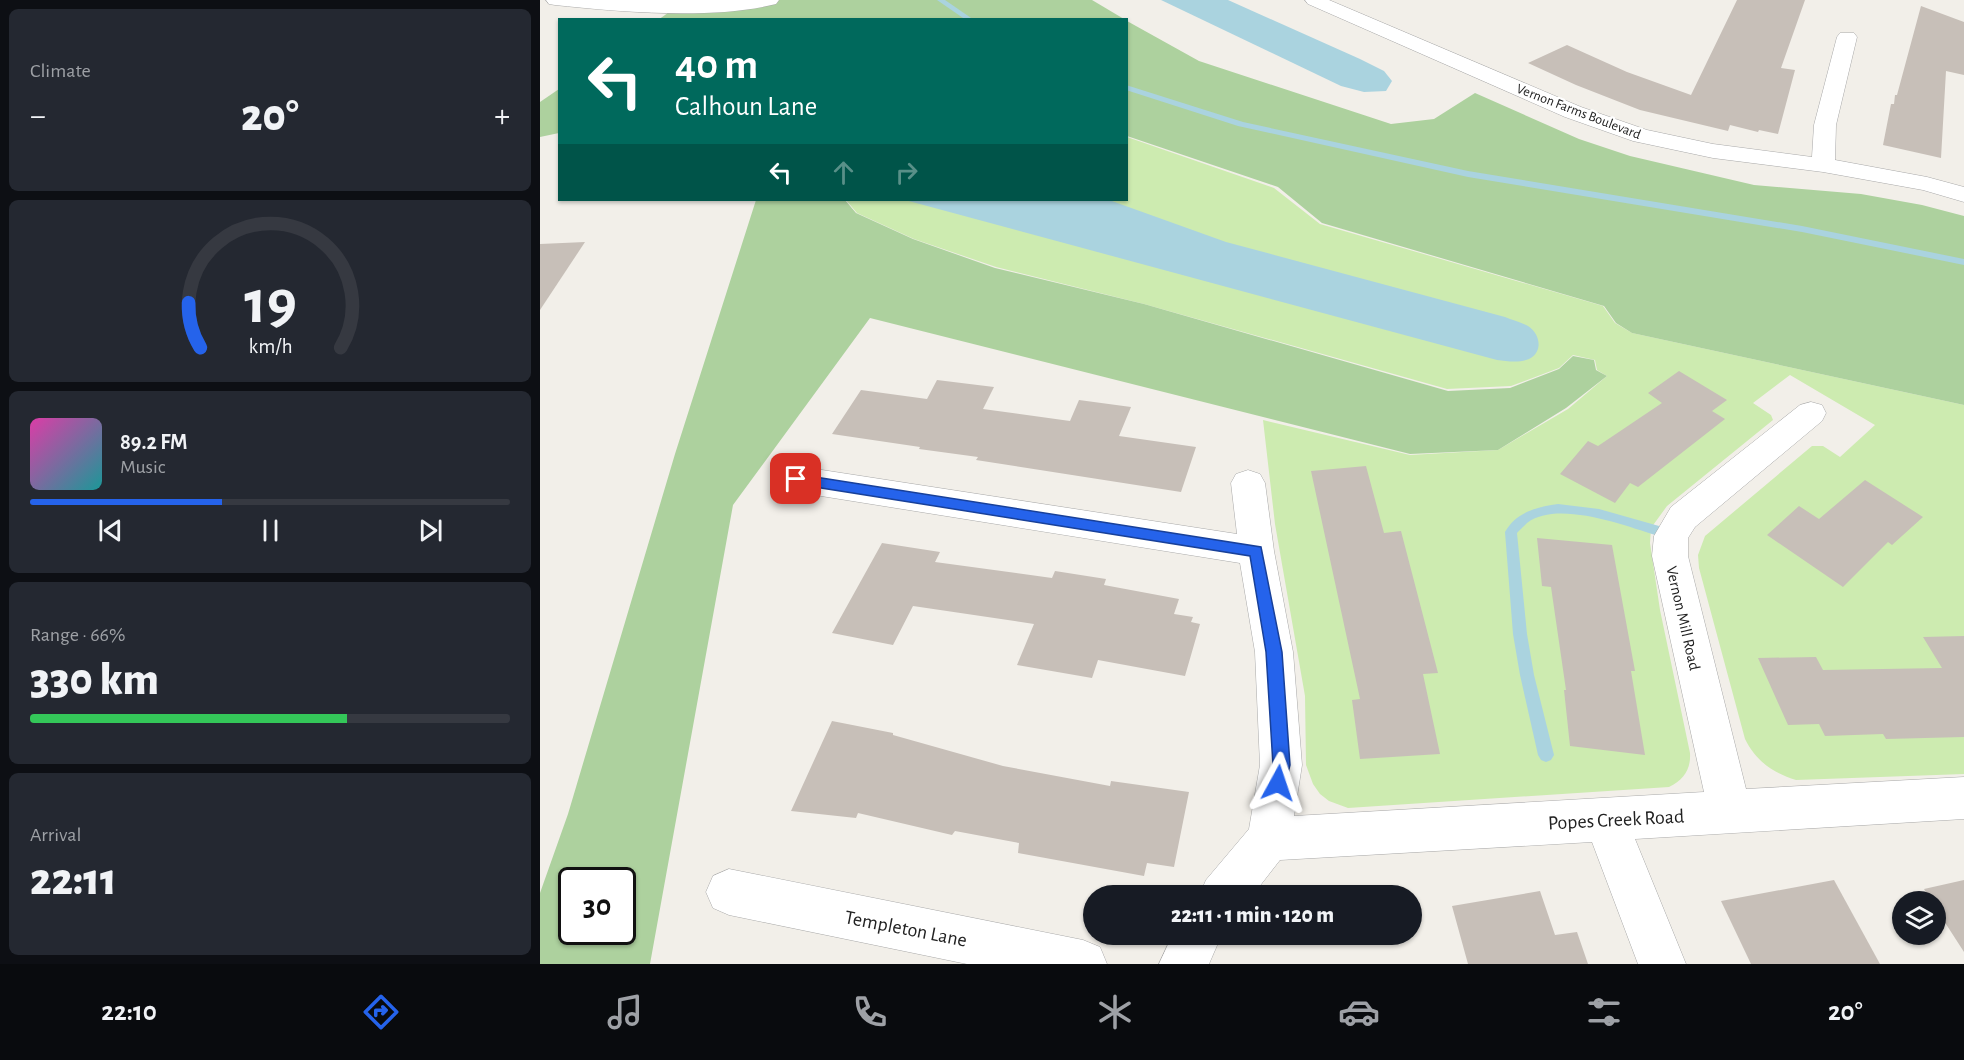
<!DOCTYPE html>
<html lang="en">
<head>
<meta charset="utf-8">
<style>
  :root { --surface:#171b24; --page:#242831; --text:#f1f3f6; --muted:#9ea1a6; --line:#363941; --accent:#2563eb }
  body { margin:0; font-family:"Alegreya Sans",sans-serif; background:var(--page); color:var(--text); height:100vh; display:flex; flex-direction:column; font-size:22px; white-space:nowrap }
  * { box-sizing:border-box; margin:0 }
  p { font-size:20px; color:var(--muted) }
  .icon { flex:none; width:33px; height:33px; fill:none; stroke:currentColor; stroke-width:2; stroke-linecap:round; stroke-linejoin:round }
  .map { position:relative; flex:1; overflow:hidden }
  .panel { display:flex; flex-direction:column; gap:9px; padding:9px; background:#0d0f14; width:540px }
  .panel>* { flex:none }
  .hud { position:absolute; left:18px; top:18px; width:570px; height:183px; border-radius:0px; box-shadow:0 2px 4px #0004; background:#00695c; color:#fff; overflow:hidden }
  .fabs { position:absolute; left:1352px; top:891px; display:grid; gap:12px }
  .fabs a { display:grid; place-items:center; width:54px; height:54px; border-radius:50%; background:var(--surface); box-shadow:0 2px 4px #0004; font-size:30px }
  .speed { position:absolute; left:18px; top:867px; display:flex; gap:12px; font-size:30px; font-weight:700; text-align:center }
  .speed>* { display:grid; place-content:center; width:78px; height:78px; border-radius:50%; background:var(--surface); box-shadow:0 2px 4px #0004; line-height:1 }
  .speed .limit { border:3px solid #111; border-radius:9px; background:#fff; color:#111 }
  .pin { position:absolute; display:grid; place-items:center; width:51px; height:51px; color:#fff; margin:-26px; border-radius:12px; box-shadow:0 3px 9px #0006 }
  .me { position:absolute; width:66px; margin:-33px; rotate:5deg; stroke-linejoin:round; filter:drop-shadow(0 0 4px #0008) }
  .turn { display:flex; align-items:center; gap:21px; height:126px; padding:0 18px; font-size:27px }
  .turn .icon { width:78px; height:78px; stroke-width:2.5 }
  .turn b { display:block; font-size:42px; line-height:51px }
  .lanes { display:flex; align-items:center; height:57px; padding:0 18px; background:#0003; justify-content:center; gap:30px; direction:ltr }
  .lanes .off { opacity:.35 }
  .big { font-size:45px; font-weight:800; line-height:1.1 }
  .panel .tile { flex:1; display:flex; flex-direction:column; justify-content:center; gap:9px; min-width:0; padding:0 21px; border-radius:9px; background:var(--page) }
  .panel .dial { align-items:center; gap:0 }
  .dial svg { height:156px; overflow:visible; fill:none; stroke:var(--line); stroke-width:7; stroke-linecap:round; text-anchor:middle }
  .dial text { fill:var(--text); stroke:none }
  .song { display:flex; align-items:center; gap:18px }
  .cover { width:72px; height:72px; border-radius:9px; background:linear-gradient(135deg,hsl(320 70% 55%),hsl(180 70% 35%)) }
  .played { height:6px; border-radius:3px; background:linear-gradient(90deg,var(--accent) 40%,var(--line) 40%) }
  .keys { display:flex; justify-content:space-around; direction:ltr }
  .heat { display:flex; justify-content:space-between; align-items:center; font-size:33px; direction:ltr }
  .charge { height:9px; border-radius:4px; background:linear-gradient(90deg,#34c759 66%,var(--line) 0) }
  .trip { position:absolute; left:543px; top:885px; width:339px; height:60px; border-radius:30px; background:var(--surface); box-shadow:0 2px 4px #0004; font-weight:800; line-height:60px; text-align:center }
  .tabs { display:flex; height:96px; justify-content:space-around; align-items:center; background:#090b0e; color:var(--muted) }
  .tabs .icon { width:42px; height:42px }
  .tabs .current { color:var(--accent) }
  .tabs b { font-size:27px; color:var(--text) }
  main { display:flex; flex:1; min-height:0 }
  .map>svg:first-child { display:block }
  .grass { fill:#cdebb0 }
  .forest { fill:#add19e; fill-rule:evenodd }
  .water { fill:#aad3df }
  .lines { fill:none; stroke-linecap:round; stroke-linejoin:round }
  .stream { fill:#aad3df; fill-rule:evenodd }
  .building { fill:#c7bfb8 }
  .minor-casing { stroke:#a9a9a9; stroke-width:1 }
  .minor { fill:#fff; fill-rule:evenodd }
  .route { fill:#2563eb; stroke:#184099; stroke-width:1.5 }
  .labels { text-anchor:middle; stroke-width:4.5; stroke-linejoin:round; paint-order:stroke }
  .far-street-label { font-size:14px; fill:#222; stroke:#fff }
  .street-label { font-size:16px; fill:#222; stroke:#fff }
  .near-street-label { font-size:20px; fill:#222; stroke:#fff }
</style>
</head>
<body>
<main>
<section class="panel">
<div class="tile"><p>Climate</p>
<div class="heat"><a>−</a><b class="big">20°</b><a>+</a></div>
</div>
<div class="tile dial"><svg viewBox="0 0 100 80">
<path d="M14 69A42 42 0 1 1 86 69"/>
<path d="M14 69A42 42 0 0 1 8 46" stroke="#2563eb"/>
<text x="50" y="56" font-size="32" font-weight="700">19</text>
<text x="50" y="72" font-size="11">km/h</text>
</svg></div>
<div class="tile">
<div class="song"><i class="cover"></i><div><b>89.2 FM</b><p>Music</p></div></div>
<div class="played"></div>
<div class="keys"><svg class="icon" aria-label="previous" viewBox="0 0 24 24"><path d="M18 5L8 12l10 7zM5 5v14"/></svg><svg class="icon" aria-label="pause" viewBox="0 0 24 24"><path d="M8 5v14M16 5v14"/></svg><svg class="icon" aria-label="next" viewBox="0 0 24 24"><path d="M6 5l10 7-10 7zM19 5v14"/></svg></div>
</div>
<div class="tile"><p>Range · 66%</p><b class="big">330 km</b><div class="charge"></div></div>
<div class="tile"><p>Arrival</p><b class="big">22:11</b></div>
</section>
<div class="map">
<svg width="1424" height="964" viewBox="0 0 1424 964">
  <rect width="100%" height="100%" fill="#f2efe9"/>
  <path class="grass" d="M587,137L734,188L780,224L1063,306L1075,323L1092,333L1424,405V774L1256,780C1233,773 1216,761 1205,739L1159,568L1158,555L1165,536L1272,446H1283L1300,457L1335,425L1250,375L1213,403L1231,415L1233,420L1127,506L1111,528L1110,543L1120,610L1150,753C1151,769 1144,780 1129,787L808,808L789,801L780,794L773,784L766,765L765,696L735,524L723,420L870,455L958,450L1028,409L1067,376L1057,370L1055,360L1033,355L1019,368L971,386L907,389L604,304L456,267L374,239L317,213L306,200H586Z"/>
  <g class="forest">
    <polygon points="146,0 552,0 584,19 118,20"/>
    <polygon points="587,21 659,61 851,124 894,119 935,93 1039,139 1090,156 1214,185 1321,194 1382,205 1424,216 1424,405 1092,333 1076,323 1064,306 782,223 738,187 587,136"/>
    <polygon points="19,89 19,133 0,137 0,102"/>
    <path d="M216,200H305L316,213L373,239L455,268L604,304L908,391L970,388L1019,369L1033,356L1054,360L1056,370L1067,376L1026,408L958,450L870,454L330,318L193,505L110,964H0V893L28,814L135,454ZM82,880V932H32V880Z"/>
  </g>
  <g class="water">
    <polygon points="621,0 688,0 820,59 844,71 852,81 846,91 824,92 801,86"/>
    <path d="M365,200H569L686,242L965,317C972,320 981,322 988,326C1002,335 1003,355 986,360C977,363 966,361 957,360Z"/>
  </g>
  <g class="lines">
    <g class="stream">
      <polygon points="397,0 405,0 434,20 426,20"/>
      <polygon points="586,85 703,122 928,171 1262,226 1424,259 1424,265 1262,232 928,177 698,126 586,90"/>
      <path d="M1018,504L1059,509L1119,526L1121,530L1119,534L1115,535C1083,525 1017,500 987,523C984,526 980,530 977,533L987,634L994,675L1014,755L1011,760L1006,762L1001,760L998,755L980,675L973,634L965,532C976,512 997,507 1018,504Z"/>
    </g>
  </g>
  <g class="building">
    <polygon points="1197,0 1265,0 1241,68 1255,70 1238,134 1219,130 1218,132 1190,125 1188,131 1100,110 1036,85 988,63 1027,45 1087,72 1151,95"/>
    <polygon points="1381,6 1424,22 1424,75 1406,71 1401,158 1343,145 1351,104 1354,104 1355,95 1357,95"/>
    <polygon points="45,242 0,310 0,244"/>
    <polygon points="1139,371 1187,400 1172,411 1185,419 1098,487 1090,483 1075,503 1020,474 1048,441 1058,446 1122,403 1108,393"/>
    <polygon points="397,380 454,387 443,409 530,421 539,400 591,407 579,436 656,447 641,492 436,460 438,457 379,449 380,447 292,434 321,390 387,399"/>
    <polygon points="826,466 844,533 861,531 898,673 883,674 900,754 820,759 812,700 820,699 771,471"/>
    <polygon points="1325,480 1383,517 1352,545 1348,542 1303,587 1227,535 1259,506 1279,519"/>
    <polygon points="997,538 1072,545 1095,671 1091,671 1105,755 1030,746 1024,690 1026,690 1011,587 1002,586"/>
    <polygon points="342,543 400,552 395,562 512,578 515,571 566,579 564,585 639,599 634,614 653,617 651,622 660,624 645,676 558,660 552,678 477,665 494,624 373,606 353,645 292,633"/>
    <polygon points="1424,636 1424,737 1346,739 1343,734 1285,736 1279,724 1248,725 1218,658 1276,657 1283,670 1402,668 1383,637"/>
    <polygon points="292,721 353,733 353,735 463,766 570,786 571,781 649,792 634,867 607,863 604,876 478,853 479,843 415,831 412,835 318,813 316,818 251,811"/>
    <polygon points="1294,880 1340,964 1211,964 1181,901"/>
    <polygon points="1424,880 1424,952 1395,907 1395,902 1392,902 1384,889"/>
    <polygon points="1000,891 1015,935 1037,932 1048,964 928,964 912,906"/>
  </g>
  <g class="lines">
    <g class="minor-casing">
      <g id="minor">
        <path d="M6,0H239L236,4C171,20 82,12 15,5L9,4Z"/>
        <polygon points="765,0 789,0 1041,107 1107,130 1173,144 1272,157 1274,125 1297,37 1300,33 1314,33 1317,37 1296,125 1295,160 1387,177 1424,187 1424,202 1383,190 1283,172 1173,158 1093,141 1025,117 768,4"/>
        <polygon points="1271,402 1282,405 1286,413 1282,421 1155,527 1148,538 1148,556 1206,789 1424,777 1424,819 1095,839 1146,964 1098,964 1052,842 740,860 712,896 659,896 666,880 709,829 720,765 715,652 700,563 256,492 244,488 240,479 244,470 256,466 697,534 691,483 696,474 708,470 720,474 725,483 734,551 753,652 762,765 754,816 1164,792 1112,556 1114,536 1131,507 1260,405"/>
        <polygon points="189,869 543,940 560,947 567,964 427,964 189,915 173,908 166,892 173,876"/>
        <polygon points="633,934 682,934 669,964 619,964"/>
      </g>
    </g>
    <use href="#minor" class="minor"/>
  </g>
  <polygon class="route" points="256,474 721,547 742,652 750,765 744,789 738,792 732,789 729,783 733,765 726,652 710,556 256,484 250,479"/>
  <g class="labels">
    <g class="far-street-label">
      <text transform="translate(1039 111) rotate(21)" y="5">Vernon Farms Boulevard</text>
    </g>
    <g class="street-label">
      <text transform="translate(1144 618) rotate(77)" y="6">Vernon Mill Road</text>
    </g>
    <g class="near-street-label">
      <text transform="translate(1076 819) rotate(-3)" y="7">Popes Creek Road</text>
      <text transform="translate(366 928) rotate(11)" y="7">Templeton Lane</text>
    </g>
  </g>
</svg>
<div class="fabs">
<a><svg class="icon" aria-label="layers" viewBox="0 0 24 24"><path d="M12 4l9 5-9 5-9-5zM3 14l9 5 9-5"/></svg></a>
</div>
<div class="speed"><div class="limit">30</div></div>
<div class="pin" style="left:256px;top:479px;background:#d93025"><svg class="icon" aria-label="arrive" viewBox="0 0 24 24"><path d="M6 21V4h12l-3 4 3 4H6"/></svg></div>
<svg class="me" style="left:738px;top:783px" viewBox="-20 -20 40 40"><path d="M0-17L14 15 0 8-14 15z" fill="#2563eb" stroke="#fff" stroke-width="4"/></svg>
<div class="trip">22:11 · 1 min · 120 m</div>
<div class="hud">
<div class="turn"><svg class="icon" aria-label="left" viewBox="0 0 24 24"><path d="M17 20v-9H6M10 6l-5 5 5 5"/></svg><div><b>40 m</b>Calhoun Lane</div></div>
<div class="lanes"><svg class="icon" aria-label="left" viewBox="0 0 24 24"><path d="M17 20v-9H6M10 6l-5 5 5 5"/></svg><svg class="icon off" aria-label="ahead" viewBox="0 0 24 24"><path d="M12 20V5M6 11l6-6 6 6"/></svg><svg class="icon off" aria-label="right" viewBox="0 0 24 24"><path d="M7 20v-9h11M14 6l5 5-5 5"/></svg></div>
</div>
</div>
</main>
<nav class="tabs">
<b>22:10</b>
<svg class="icon current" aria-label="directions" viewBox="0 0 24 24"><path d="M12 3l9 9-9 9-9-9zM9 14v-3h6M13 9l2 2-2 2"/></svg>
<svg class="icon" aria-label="music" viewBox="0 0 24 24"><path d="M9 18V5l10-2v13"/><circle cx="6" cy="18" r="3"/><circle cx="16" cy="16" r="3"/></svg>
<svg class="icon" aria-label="phone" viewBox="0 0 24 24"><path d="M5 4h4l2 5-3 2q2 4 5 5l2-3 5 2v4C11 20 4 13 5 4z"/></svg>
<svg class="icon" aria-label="climate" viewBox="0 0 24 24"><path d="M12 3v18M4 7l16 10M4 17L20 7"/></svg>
<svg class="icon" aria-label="car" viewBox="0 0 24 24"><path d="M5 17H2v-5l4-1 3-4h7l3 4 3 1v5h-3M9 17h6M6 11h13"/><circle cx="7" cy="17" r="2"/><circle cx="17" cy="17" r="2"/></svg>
<svg class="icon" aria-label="filters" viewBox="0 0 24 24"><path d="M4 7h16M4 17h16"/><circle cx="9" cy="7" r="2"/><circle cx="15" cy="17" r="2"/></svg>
<b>20°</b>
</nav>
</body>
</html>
